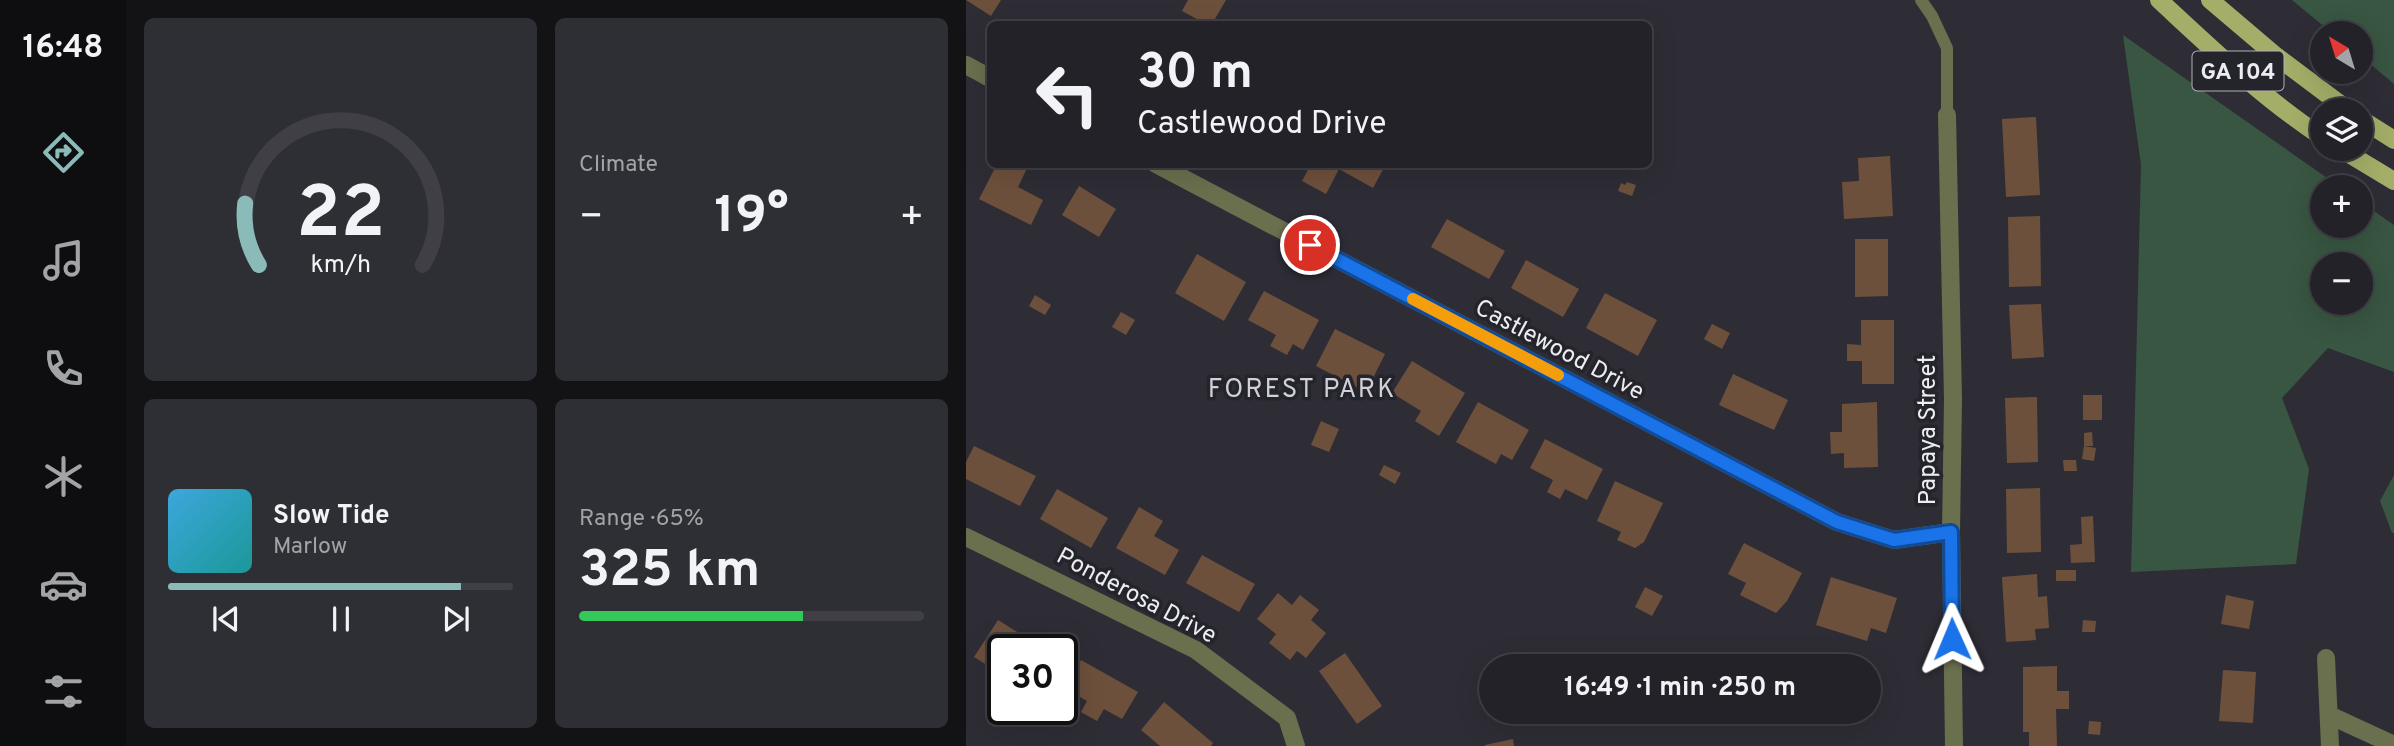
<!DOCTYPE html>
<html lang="en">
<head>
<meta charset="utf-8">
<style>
  :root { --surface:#222228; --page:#2e2f34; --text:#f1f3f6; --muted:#a2a4a8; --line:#3f3f45; --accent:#8bbbb9 }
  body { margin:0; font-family:Overpass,sans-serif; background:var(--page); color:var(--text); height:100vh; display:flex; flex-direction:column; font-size:26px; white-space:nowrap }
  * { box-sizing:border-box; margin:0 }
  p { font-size:23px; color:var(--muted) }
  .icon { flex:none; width:38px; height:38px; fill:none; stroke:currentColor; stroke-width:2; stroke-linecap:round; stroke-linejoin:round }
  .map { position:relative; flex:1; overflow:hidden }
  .details { display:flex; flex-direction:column; gap:18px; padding:18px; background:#131316; width:840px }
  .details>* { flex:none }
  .hud { position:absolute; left:21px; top:21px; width:665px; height:147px; border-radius:10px; box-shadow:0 7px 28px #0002,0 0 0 2px var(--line); background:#222228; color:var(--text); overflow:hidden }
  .needle { width:46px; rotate:322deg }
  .buttons { position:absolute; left:1344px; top:21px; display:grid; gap:14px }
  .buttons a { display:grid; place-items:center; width:63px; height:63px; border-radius:50%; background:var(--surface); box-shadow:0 7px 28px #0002,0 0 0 2px var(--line); font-size:35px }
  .speed { position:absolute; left:21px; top:634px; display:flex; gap:14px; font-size:35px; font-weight:700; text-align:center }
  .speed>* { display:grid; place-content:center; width:91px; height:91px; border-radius:50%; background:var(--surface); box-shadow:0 7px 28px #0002,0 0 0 2px var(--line); line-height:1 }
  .speed .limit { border:4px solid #111; border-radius:10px; background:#fff; color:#111 }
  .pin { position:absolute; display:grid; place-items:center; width:60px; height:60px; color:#fff; margin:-30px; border:4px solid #fff; border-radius:50%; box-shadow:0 2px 7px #0007 }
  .me { position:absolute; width:77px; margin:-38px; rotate:359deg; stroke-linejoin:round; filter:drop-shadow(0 0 5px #0008) }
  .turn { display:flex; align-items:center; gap:24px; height:147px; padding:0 35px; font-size:32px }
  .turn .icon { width:91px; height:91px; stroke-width:2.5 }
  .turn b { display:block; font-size:49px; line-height:60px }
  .big { font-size:52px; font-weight:700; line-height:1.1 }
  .details .widget { flex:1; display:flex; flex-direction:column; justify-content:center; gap:10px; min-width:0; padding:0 24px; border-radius:10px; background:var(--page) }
  .details .dial { align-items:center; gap:0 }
  .dial svg { height:182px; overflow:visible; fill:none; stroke:var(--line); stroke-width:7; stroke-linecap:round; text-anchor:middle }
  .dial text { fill:var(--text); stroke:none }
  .song { display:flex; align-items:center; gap:21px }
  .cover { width:84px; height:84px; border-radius:10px; background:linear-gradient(135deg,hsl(200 70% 55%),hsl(180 70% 35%)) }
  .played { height:7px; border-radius:4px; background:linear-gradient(90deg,var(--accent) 85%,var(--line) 85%) }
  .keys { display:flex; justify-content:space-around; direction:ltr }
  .heat { display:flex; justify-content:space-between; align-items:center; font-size:38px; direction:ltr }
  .charge { height:10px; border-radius:5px; background:linear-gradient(90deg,#34c759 65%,var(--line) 0) }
  .details .tiles { flex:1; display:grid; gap:18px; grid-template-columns:repeat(2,1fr) }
  .trip { position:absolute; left:513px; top:654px; width:402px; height:70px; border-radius:35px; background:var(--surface); box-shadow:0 7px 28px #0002,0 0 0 2px var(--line); font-weight:700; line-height:70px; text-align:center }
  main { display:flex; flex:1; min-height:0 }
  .menu { display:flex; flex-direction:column; width:126px; justify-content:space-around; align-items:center; background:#0e0e10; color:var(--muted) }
  .menu .icon { width:49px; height:49px }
  .menu .on { color:var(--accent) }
  .menu b { font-size:32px; color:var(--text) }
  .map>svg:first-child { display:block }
  .green { fill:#385642; fill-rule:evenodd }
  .building { fill:#6d503c }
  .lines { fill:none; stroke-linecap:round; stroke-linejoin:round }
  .lane { stroke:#6a6f4e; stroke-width:12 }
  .street { stroke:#6a6f4e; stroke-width:18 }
  .primary { stroke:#a4ae68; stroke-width:18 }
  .route-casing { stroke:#114b97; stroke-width:18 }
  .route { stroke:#1a73e8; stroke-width:12 }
  .slow { stroke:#f59e0b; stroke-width:12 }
  .labels { text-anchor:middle; stroke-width:7; stroke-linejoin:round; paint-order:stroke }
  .shield { fill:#24242b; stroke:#b1b0b6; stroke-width:2 }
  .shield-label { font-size:23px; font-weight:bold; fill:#edecf2 }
  .street-label { font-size:24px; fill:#edecf2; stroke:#24242b }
  .neighbourhood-label { font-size:26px; letter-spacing:2px; fill:#d1cfda; stroke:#24242b }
</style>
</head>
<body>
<main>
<nav class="menu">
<b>16:48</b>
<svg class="icon on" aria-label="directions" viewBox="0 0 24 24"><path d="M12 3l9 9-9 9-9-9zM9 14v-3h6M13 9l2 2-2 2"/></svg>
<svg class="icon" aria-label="music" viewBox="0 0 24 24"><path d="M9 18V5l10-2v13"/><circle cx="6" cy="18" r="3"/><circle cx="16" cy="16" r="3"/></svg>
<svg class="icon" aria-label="phone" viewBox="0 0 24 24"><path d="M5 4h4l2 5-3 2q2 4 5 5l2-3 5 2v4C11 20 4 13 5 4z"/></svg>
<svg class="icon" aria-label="climate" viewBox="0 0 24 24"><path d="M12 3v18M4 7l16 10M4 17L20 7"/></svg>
<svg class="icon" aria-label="car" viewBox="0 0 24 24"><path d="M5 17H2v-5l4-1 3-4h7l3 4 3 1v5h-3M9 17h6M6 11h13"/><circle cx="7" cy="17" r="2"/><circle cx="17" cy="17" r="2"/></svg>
<svg class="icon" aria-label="filters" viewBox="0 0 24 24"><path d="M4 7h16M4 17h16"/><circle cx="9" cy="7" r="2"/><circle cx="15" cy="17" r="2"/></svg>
</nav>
<section class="details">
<div class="tiles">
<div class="widget dial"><svg viewBox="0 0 100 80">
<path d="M14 69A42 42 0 1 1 86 69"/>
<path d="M14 69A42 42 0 0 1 8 42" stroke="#8bbbb9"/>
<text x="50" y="56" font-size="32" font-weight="700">22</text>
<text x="50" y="72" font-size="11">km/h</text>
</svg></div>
<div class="widget"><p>Climate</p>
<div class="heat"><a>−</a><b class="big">19°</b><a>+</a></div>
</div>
<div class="widget">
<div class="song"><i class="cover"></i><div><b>Slow Tide</b><p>Marlow</p></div></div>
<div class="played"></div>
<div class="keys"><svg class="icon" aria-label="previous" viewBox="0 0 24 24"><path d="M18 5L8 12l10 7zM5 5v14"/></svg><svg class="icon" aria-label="pause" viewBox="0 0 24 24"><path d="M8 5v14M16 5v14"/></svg><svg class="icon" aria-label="next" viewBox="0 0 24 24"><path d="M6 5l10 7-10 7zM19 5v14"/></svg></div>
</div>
<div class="widget"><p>Range · 65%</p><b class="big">325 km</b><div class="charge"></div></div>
</div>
</section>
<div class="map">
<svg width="1428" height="746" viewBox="0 0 1428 746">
  <rect width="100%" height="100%" fill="#2e2d36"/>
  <g class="green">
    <polygon points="1326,0 1428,0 1428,84 1395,56 1395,33 1366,33"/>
    <path d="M1157,35L1374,187H1356V226H1395V202L1428,225V372L1362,348L1316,398L1343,469L1330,564L1165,572L1175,165ZM1356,264H1395V303H1356Z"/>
    <polygon points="1428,475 1428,533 1426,533 1414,501"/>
  </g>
  <g class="building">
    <polygon points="0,0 35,0 25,16"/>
    <polygon points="222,0 260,0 246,24 240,24 216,11"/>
    <polygon points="1070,117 1074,195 1040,197 1036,119"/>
    <polygon points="924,156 927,216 878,219 876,182 893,181 892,158"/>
    <polygon points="31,164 63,164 52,187 77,200 65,225 13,199"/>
    <polygon points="345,164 420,164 407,188 373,169 360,194 336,181"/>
    <polygon points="661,182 670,185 666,196 652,191 655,183 659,185"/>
    <polygon points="113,186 150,209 133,237 96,215"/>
    <polygon points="1074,216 1075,286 1043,287 1042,217"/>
    <polygon points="481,219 539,251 523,279 465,247"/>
    <polygon points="889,239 922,239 922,296 889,297"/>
    <polygon points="231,254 280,282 258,321 209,293"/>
    <polygon points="560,260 613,289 597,317 545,288"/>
    <polygon points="298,291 353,320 337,350 327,344 321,355 304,346 310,335 282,320"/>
    <polygon points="639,293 691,320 672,356 620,328"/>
    <polygon points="69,295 85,305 79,315 63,306"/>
    <polygon points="1075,304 1078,357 1046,359 1043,305"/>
    <polygon points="155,312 169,320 160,335 146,327"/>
    <polygon points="895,320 928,320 928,384 896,384 896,361 881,361 881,344 895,345"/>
    <polygon points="746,324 764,333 756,349 738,339"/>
    <polygon points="369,329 419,354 400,392 350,366"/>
    <polygon points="446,361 499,393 473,436 449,421 455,411 426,393"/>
    <polygon points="767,374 822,400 808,430 753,405"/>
    <rect x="1117" y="395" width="19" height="25"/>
    <polygon points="1071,397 1072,462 1041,463 1039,398"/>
    <polygon points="512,402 563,430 546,460 535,454 530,464 490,442"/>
    <polygon points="911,402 912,467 878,468 878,453 865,454 864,432 876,432 876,404"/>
    <polygon points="355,421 373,429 363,452 345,445"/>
    <polygon points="1126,432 1127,446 1118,446 1118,433"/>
    <polygon points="579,439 637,469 621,500 599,489 594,499 581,492 587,480 564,468"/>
    <polygon points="8,446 70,476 54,506 0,479 0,462"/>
    <polygon points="1118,446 1130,448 1128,461 1116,459"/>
    <polygon points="1097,460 1110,460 1111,471 1098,471"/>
    <polygon points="418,465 435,473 429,484 413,475"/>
    <polygon points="649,481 697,503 678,542 669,548 651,540 655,532 631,521"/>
    <polygon points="1074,488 1075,552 1041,553 1040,489"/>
    <polygon points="91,489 142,518 125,548 74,519"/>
    <polygon points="173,507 197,521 188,536 213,550 199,575 150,548"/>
    <polygon points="1127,516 1129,562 1105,563 1104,545 1116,544 1115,517"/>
    <polygon points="778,543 836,573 821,601 810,613 774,595 780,583 762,574"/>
    <polygon points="236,555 289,584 273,612 220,583"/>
    <rect x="1090" y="570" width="20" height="11"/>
    <polygon points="1071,574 1072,597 1081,596 1083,628 1069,629 1070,640 1040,642 1036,577"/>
    <polygon points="865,577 931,598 920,633 905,628 901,641 850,625"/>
    <polygon points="679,587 697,596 686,616 669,607"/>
    <polygon points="312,593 326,605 334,595 353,610 345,620 360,633 340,658 331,651 324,660 303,643 310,634 291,619"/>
    <polygon points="1260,595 1288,601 1283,629 1255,624"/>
    <polygon points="32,620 78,649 37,649 37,675 8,657"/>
    <polygon points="1117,620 1130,621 1129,632 1116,632"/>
    <polygon points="379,653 416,706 391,724 353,671"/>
    <polygon points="115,660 172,692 156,719 138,709 131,721 115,712 121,701 100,689"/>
    <polygon points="1091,666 1091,691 1103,691 1103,709 1090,709 1091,746 1063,746 1063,732 1057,732 1057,667"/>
    <polygon points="1257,670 1290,672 1287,723 1253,721"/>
    <polygon points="198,702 247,743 245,746 194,746 175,730"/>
    <polygon points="1123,721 1135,722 1134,735 1122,734"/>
    <polygon points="547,739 548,746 519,746 519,745"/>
  </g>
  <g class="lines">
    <polyline class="lane" points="955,0 966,16 981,48 981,115"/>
    <g class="street">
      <polyline points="0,65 24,78"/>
      <polyline points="981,115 987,399 985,532 988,746"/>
      <polyline points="190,164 871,522 928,540 985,532"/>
      <polyline points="0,537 230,650 321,718 330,746"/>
      <polyline points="1360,658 1364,746"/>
      <polyline points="1363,715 1428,745"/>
    </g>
    <g class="primary">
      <path d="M1193,0C1245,48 1297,98 1356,137"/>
      <polyline points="1244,0 1310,56 1382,110"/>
      <polyline points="1395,119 1428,140"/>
      <polyline points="1375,149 1428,181"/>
    </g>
  </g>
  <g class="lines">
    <g class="route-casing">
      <polyline id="route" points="344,245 871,522 928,540 985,532 986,639"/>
    </g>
    <use href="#route" class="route"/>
    <polyline class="slow" points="447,299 592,375"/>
  </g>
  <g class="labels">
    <rect class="shield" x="1226.5" y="51.5" width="91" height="39" rx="5"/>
    <g class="shield-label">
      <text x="1272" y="79">GA 104</text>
    </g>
    <g class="street-label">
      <text transform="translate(594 349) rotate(28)" y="8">Castlewood Drive</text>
      <text transform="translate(961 430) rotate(-90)" y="8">Papaya Street</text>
      <text transform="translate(171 595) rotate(28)" y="8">Ponderosa Drive</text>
    </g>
    <g class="neighbourhood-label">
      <text x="336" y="397">FOREST PARK</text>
    </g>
  </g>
</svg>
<div class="buttons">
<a><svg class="needle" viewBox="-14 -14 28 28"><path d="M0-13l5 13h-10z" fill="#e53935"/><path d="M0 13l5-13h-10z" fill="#a2a4a8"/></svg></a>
<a><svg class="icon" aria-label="layers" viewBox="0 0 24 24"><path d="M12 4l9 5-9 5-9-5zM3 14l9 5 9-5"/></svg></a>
<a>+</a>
<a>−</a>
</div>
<div class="speed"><div class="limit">30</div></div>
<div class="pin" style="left:344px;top:245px;background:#d93025"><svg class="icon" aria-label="arrive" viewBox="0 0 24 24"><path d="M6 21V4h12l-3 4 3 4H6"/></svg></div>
<svg class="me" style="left:986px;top:639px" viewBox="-20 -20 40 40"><path d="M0-17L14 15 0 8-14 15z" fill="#1a73e8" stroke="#fff" stroke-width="4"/></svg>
<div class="trip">16:49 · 1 min · 250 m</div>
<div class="hud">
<div class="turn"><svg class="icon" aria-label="left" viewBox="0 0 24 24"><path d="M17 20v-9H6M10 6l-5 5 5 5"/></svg><div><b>30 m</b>Castlewood Drive</div></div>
</div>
</div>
</main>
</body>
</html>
